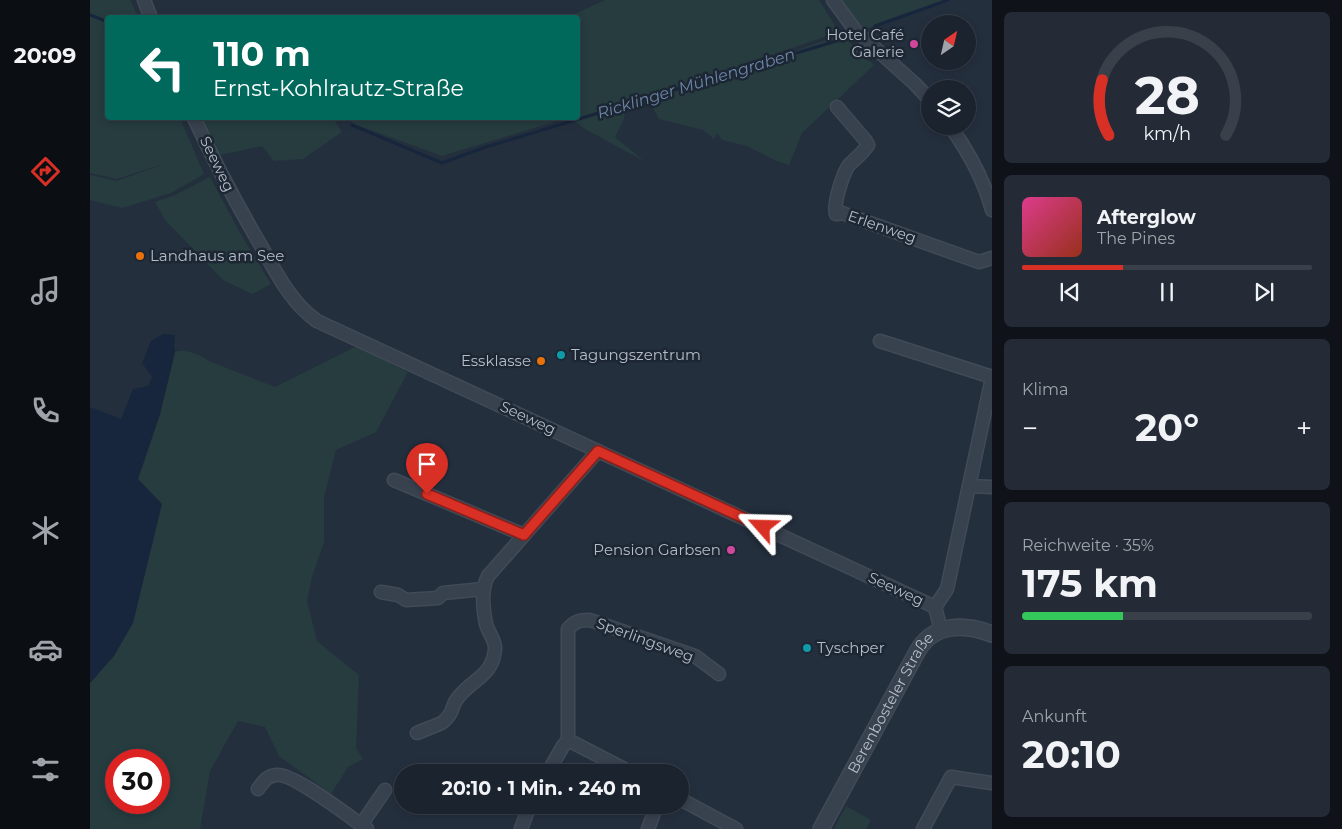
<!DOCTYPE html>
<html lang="de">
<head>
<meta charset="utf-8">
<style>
  :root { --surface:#1b232e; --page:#242b36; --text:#f1f3f6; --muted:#a0a4aa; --line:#39404a; --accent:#d93025 }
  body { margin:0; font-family:Montserrat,sans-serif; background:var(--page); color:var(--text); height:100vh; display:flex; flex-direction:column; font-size:19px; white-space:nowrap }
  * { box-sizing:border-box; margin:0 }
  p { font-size:16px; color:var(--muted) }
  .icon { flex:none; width:28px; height:28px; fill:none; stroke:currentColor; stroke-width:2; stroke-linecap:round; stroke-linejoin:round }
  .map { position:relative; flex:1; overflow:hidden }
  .details { display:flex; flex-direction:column; gap:12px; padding:12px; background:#0f1319; width:350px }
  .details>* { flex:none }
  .banner { position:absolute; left:15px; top:15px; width:475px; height:105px; border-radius:5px; box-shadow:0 2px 8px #0003,0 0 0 1px var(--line); background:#00695c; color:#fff; overflow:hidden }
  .needle { width:32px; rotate:34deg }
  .buttons { position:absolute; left:831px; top:15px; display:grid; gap:10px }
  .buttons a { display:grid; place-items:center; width:55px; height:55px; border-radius:50%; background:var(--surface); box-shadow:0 2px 8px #0003,0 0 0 1px var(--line); font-size:25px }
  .speed { position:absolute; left:15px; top:749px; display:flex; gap:10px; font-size:25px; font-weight:700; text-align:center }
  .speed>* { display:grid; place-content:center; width:65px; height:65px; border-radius:50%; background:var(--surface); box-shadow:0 2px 8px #0003,0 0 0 1px var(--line); line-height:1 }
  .speed .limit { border:8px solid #d22; background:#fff; color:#111 }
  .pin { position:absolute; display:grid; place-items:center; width:42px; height:42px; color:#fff; margin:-51px -21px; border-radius:50% 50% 50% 0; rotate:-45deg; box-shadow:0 0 5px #0007 }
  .pin .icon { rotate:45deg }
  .me { position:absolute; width:55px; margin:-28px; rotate:295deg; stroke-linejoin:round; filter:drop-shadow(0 0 4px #0008) }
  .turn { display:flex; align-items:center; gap:18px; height:105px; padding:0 25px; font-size:22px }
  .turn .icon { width:65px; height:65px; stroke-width:2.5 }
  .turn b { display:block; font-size:35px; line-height:42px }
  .big { font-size:38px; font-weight:700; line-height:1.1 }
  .details .widget { flex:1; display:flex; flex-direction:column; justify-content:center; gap:8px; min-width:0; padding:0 18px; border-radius:8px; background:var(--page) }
  .details .dial { align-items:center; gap:0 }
  .dial svg { height:130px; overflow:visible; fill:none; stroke:var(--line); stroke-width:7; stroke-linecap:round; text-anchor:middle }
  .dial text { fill:var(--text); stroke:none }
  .song { display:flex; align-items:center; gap:15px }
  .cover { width:60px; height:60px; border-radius:8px; background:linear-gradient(135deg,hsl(330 70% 55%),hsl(10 70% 35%)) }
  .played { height:5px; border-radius:2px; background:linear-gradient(90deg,var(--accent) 35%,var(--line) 35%) }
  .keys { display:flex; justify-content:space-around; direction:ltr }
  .heat { display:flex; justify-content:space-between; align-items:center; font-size:28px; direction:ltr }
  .charge { height:8px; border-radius:4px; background:linear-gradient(90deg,#34c759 35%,var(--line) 0) }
  .trip { position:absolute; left:304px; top:764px; width:295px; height:50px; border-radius:25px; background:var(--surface); box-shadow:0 2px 8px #0003,0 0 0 1px var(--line); font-weight:700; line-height:50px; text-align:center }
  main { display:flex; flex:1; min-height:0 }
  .tab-bar { display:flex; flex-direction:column; width:90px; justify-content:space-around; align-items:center; background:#0b0e12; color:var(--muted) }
  .tab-bar .icon { width:35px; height:35px }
  .tab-bar .active { color:var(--accent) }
  .tab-bar b { font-size:22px; color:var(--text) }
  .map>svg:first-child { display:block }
  .green { fill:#263c3f; fill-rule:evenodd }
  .water { fill:#17263c }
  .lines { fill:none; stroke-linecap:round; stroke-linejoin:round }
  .stream { stroke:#17263c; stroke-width:3 }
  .minor-casing { stroke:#414a57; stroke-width:15 }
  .tertiary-casing { stroke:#414a57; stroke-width:18 }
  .minor { stroke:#38414e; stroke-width:12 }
  .tertiary { stroke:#38414e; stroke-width:15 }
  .route-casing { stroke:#8d1f18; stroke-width:12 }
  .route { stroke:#d93025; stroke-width:9 }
  .hotel-dot { fill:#d1479c; stroke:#1d2633; stroke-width:2 }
  .food-dot { fill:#e8710a; stroke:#1d2633; stroke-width:2 }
  .culture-dot { fill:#0f9aa8; stroke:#1d2633; stroke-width:2 }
  .labels { text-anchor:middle; stroke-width:5; stroke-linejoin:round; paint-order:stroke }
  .poi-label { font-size:15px; fill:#b4bcc9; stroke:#1d2633; text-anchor:end }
  .street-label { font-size:15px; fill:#b4bcc9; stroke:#1d2633 }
  .water-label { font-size:16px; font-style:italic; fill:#6d86a8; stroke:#1d2633 }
</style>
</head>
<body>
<main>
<nav class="tab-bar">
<b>20:09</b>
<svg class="icon active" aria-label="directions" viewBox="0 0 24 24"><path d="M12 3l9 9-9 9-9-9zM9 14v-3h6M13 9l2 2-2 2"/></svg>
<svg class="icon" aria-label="music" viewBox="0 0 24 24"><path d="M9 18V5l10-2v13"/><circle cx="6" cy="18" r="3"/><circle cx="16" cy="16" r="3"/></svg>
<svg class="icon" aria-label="phone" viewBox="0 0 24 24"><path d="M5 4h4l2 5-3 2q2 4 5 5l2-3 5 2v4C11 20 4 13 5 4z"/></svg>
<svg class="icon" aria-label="climate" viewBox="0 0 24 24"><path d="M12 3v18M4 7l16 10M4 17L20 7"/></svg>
<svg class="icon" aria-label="car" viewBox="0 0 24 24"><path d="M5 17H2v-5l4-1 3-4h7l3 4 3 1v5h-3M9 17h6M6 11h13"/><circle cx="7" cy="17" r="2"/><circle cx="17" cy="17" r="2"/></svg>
<svg class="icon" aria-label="filters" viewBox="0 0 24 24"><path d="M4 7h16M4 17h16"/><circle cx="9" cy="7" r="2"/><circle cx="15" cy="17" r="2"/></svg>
</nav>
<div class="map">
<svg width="902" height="829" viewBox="0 0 902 829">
  <rect width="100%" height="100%" fill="#242f3e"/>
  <g class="green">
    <polygon points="0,0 40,0 48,17 18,18 18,118 90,118 114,174 81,193 32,208 0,200 0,175 27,181 76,163 27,179 0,173"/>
    <polygon points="515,0 729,0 749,32 597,84 598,89 753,34 767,51 784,65 712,133 699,165 687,161 657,146 632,140 627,133 624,139 613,130 569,119 560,103 536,110 533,121 525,137 554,161 495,129 479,118 488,118 488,18 476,18"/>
    <polygon points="749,0 855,0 771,31"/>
    <polygon points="109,118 243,118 252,132 213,159 184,161 172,146 126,156"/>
    <polygon points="257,118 477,118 352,156 264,124"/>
    <polygon points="120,177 149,231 181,284 162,294 133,280 75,220 65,202 85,195"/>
    <path d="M267,346L318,372L286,432L246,450L234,497V542L222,577L217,601L227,641L269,675L266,748L273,759L258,767L241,794L189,756L175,727L148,721L120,771L110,829H0V683L7,676L48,479L70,414L85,352C95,348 110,355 119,361L185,387ZM26,760H69V802H26Z"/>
    <polygon points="756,806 781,820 776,829 744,829"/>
  </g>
  <polygon class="water" points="73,334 85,335 84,345 85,352 70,414 48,479 72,504 43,623 24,656 0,683 0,407 31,419 43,389 58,386 62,377 52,363 61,341"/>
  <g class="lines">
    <g class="stream">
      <polyline points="0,15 18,22"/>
      <polyline points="785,26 858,0"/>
      <polyline points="262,125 352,163 396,147 753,39"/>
    </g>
    <g class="minor-casing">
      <g id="minor">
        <polyline points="54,0 61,18"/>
        <polyline points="743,0 765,30 825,84 840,100"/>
        <path d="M747,107L776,141L778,145C773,153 766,158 759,165C753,173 743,204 746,214L752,213L889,262L902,258"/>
        <path d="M104,118C124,161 146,203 170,244C186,272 200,302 227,321L845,607L851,630"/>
        <path d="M860,126C878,151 894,180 902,210"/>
        <polyline points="790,341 902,377"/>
        <polyline points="304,480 434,535"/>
        <polyline points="879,486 902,487"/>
        <polyline points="291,592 308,595 316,600 348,598 353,593 393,589"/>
        <polyline points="845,607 857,589 902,378"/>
        <path d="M327,733C333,730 352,724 354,721C363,713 361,710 365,702C378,680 403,678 405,649C406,641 398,632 396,624C393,609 391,589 398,576L508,451"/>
        <polyline points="478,740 540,772"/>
        <path d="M458,772L473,746L478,740V629C485,621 490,620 500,620L605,656L629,674"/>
        <path d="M168,789C174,781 177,776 186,775C202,772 261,818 277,829"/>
        <polyline points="590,799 646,829"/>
        <polyline points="271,825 295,790"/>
        <polyline points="431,829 440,805"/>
        <polyline points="558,829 567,805"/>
        <polyline points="833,829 861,777 902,783"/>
      </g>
    </g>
    <g class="tertiary-casing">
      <g id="tertiary">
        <path id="s1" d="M731,829L827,652C843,623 874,623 902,634"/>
      </g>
    </g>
    <use href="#minor" class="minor"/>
    <use href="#tertiary" class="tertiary"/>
  </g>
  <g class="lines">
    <g class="route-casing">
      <polyline id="route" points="337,494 434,535 508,451 673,527"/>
    </g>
    <use href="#route" class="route"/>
  </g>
  <g class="hotel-dot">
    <circle cx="824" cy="44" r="5"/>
    <circle cx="641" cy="550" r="5"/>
  </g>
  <g class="food-dot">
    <circle cx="50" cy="256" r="5"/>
    <circle cx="451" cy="361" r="5"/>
  </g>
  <g class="culture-dot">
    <circle cx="471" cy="355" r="5"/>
    <circle cx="717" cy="648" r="5"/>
  </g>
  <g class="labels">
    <g class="poi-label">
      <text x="814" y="40">Hotel Café<tspan x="814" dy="17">Galerie</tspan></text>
      <text x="60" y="261" text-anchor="start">Landhaus am See</text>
      <text x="481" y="360" text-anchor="start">Tagungszentrum</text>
      <text x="441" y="366">Essklasse</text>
      <text x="631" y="555">Pension Garbsen</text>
      <text x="727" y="653" text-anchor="start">Tyschper</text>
    </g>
    <g class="street-label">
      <text transform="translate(127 164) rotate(64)" y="5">Seeweg</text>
      <text transform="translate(792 227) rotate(19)" y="5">Erlenweg</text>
      <text transform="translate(438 418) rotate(25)" y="5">Seeweg</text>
      <text transform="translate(806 589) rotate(25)" y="5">Seeweg</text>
      <text transform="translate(555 640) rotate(20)" y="5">Sperlingsweg</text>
      <text dy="5" stroke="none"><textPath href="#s1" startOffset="144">Berenbosteler Straße</textPath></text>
    </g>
    <g class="water-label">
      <text transform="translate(606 83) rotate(-17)" y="6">Ricklinger Mühlengraben</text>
    </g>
  </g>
</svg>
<div class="buttons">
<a><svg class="needle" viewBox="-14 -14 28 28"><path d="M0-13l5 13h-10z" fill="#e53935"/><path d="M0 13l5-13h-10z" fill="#a0a4aa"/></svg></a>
<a><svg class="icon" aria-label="layers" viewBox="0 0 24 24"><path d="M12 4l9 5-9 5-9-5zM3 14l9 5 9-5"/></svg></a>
</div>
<div class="speed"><div class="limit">30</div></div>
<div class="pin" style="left:337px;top:494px;background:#d93025"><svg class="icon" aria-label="arrive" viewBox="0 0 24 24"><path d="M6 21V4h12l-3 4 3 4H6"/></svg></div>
<svg class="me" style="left:673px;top:527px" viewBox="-20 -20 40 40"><path d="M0-17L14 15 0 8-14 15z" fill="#d93025" stroke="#fff" stroke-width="4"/></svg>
<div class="trip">20:10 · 1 Min. · 240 m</div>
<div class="banner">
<div class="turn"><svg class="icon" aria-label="left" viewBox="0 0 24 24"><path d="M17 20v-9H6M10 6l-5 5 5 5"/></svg><div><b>110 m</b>Ernst-Kohlrautz-Straße</div></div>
</div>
</div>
<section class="details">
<div class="widget dial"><svg viewBox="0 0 100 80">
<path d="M14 69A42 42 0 1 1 86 69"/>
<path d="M14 69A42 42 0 0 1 10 35" stroke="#d93025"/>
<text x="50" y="56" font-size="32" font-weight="700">28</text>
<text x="50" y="72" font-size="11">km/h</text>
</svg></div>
<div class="widget">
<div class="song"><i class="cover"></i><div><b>Afterglow</b><p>The Pines</p></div></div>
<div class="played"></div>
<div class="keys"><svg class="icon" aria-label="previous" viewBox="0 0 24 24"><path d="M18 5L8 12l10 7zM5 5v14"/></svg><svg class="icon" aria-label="pause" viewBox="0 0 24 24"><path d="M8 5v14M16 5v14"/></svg><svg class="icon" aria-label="next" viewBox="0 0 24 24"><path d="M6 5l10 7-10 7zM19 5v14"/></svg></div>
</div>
<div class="widget"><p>Klima</p>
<div class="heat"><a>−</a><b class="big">20°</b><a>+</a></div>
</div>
<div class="widget"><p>Reichweite · 35%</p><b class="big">175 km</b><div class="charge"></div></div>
<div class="widget"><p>Ankunft</p><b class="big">20:10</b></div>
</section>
</main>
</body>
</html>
